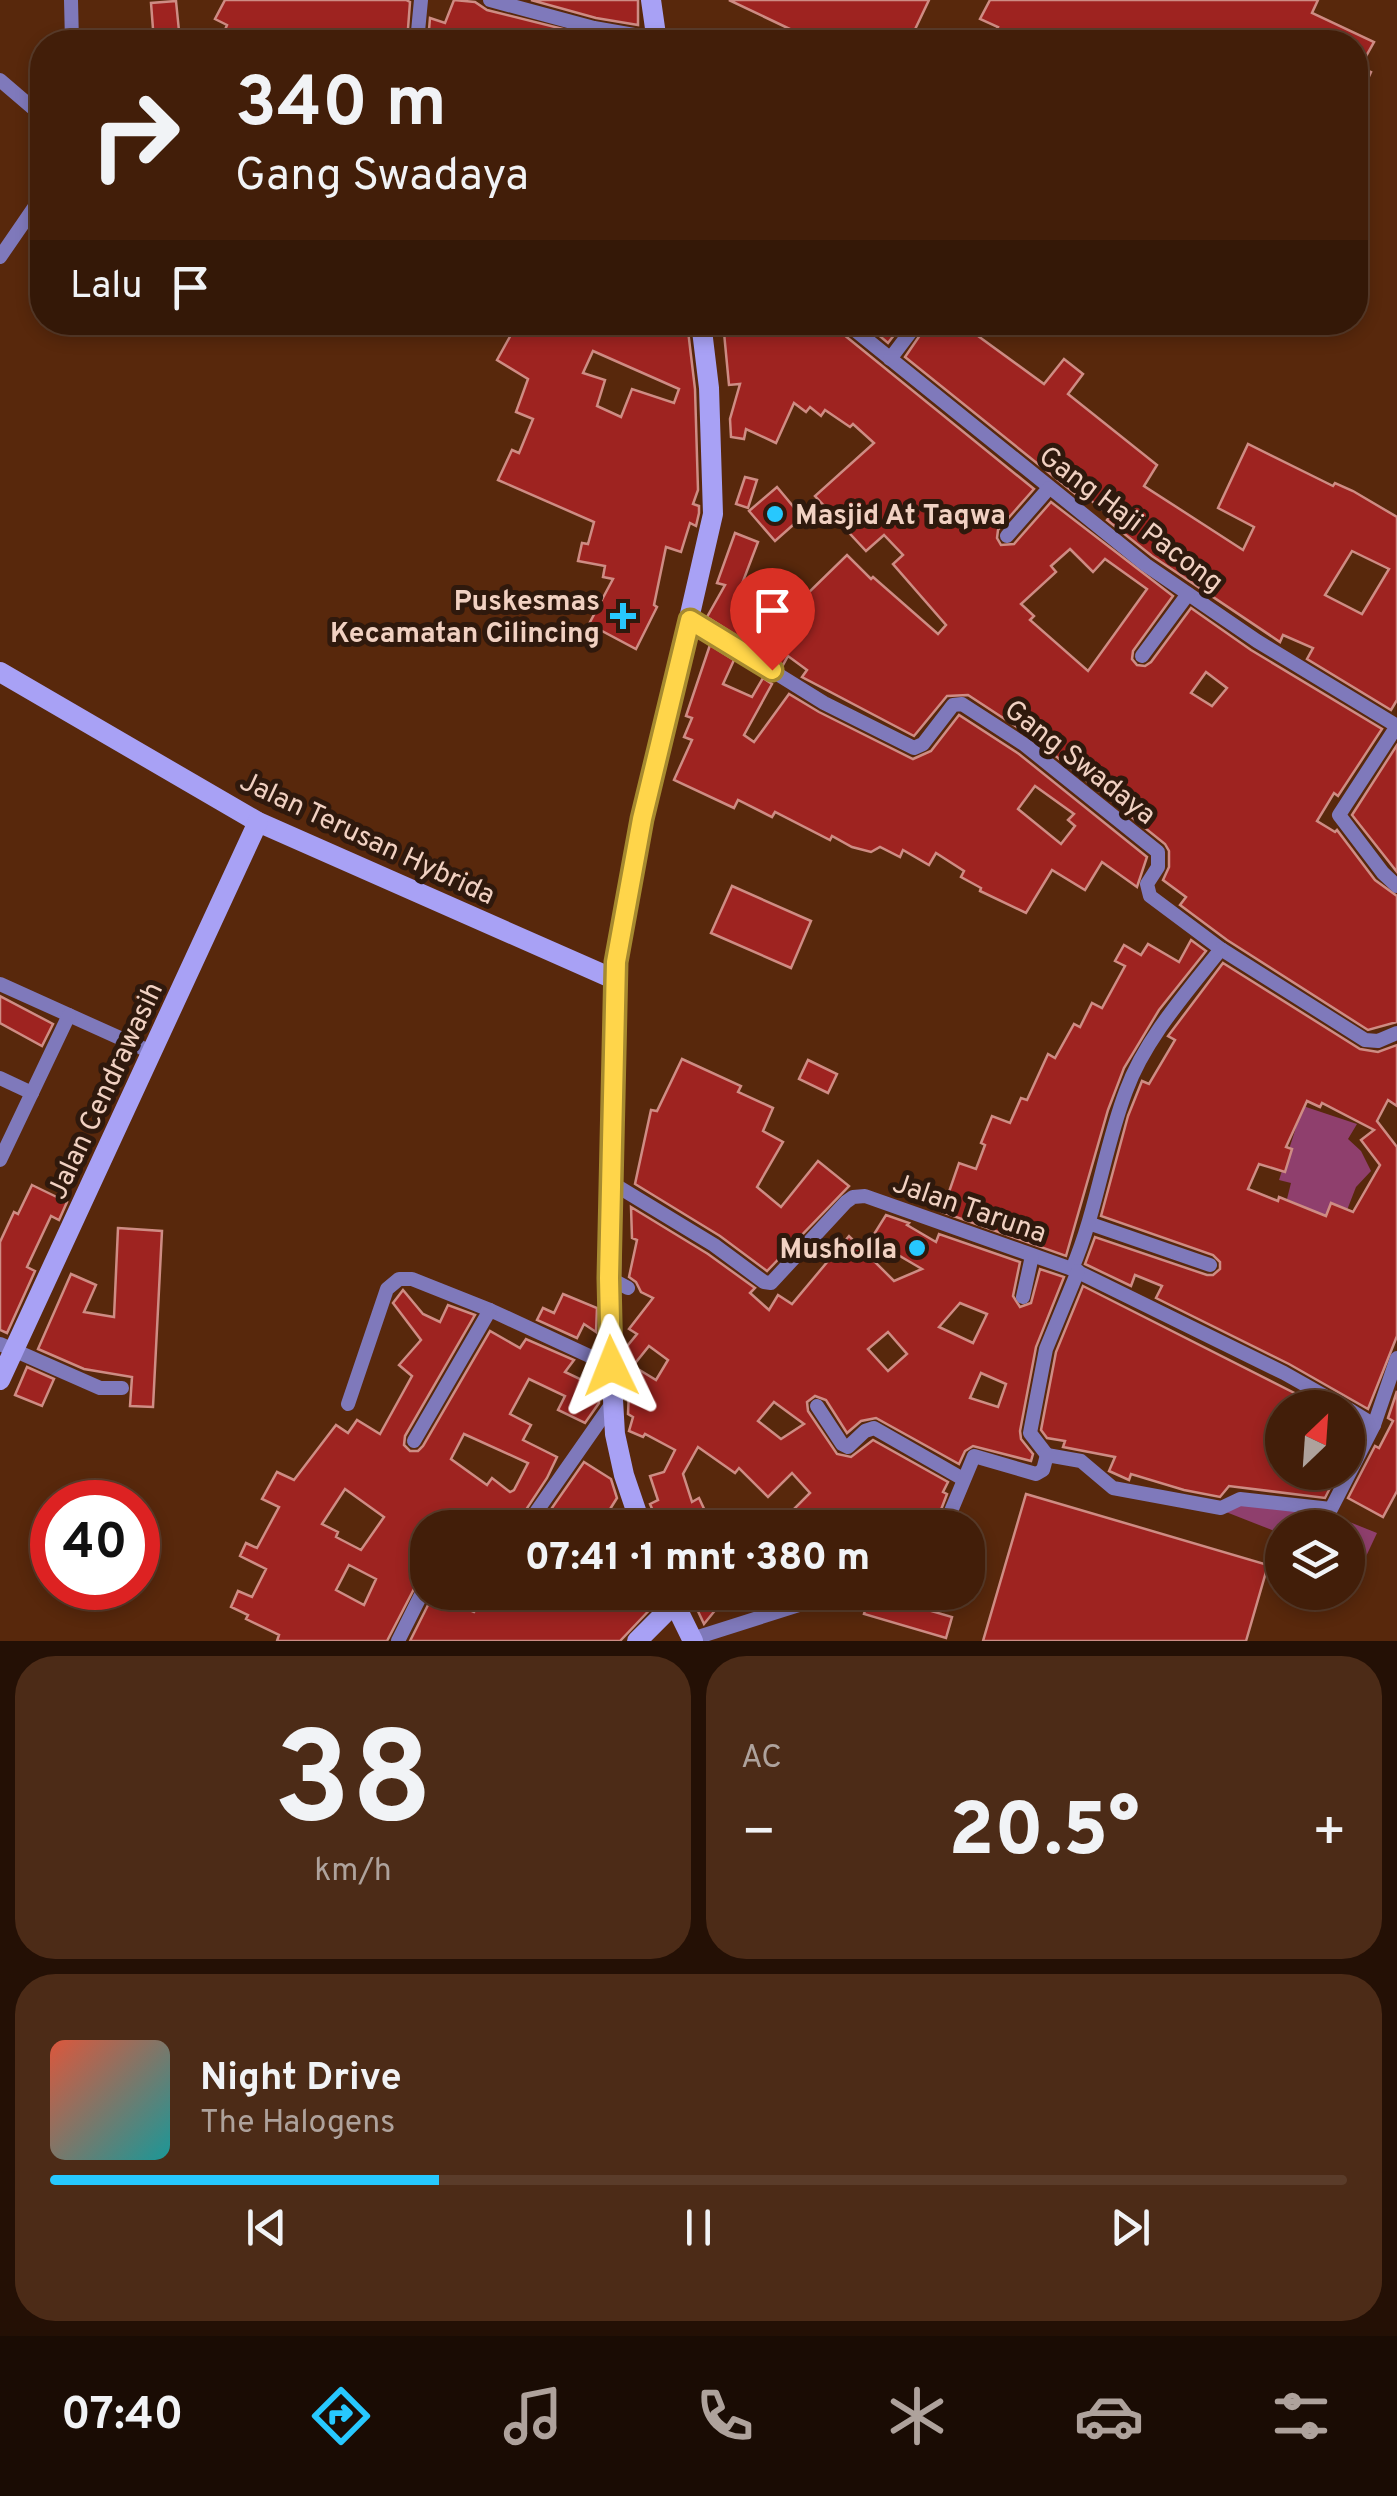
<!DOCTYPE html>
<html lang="id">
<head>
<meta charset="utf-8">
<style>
  :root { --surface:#421e09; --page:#4c2b17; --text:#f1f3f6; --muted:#aea29c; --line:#5a3c2a; --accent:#27c8fe }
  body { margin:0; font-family:Overpass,sans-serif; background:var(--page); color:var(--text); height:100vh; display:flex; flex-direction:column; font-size:38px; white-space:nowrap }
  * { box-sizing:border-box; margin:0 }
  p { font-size:32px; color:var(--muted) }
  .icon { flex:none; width:55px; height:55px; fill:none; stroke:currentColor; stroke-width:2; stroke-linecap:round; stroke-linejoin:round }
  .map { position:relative; height:1641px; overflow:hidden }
  .panel { display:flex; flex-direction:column; gap:15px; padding:15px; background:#241005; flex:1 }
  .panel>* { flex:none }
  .top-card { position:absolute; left:30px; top:30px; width:1338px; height:305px; border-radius:40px; box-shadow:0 5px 15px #0003,0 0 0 2px var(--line); background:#421e09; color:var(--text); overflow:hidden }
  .needle { width:65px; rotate:25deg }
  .controls { position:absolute; left:1265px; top:1390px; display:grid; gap:20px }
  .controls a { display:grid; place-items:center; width:100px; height:100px; border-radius:50%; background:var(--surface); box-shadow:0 5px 15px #0003,0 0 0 2px var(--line); font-size:50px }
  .speed { position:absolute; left:30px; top:1480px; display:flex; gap:20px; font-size:50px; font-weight:700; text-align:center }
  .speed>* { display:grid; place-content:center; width:130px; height:130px; border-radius:50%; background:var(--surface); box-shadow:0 5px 15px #0003,0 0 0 2px var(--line); line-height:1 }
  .speed .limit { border:15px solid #d22; background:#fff; color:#111 }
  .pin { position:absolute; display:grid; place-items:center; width:85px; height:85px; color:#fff; margin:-102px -42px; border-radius:50% 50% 50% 0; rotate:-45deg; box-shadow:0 0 10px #0007 }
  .pin .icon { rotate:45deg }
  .me { position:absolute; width:110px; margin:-55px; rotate:358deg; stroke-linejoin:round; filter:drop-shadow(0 0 8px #0008) }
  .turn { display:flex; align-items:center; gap:35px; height:210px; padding:0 40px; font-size:45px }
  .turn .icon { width:130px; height:130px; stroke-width:2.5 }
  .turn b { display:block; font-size:70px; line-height:85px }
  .then { display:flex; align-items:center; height:95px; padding:0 40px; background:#0003; gap:20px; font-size:38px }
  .big { font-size:75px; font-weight:800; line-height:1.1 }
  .panel .card { flex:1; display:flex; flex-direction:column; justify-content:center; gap:15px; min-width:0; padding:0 35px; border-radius:40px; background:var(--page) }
  .panel .dial { align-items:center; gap:0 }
  .dial b { font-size:130px; line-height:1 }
  .song { display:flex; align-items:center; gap:30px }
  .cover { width:120px; height:120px; border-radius:15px; background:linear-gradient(135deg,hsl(10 70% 55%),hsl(180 70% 35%)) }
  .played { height:10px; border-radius:5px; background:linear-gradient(90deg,var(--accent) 30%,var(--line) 30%) }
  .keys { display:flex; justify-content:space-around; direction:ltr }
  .heat { display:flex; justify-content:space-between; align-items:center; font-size:55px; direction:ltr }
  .panel .tiles { flex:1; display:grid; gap:15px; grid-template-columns:1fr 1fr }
  .card:last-child { grid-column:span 2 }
  .trip { position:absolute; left:410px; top:1510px; width:575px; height:100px; border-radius:40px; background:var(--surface); box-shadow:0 5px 15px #0003,0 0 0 2px var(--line); font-weight:800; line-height:100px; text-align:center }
  .tab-bar { display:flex; height:160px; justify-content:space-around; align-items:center; background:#1a0c04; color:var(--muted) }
  .tab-bar .icon { width:70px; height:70px }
  .tab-bar .active { color:var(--accent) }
  .tab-bar b { font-size:45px; color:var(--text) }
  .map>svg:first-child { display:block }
  .green { fill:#8f3f6d }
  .building { fill:#9e2320; stroke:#ce8c84; stroke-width:2.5; fill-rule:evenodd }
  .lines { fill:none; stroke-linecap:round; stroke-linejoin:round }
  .street { stroke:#7f79bb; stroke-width:14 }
  .secondary { stroke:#a8a1f5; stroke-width:20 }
  .route-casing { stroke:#a68a30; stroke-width:25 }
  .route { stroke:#ffd54a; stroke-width:18 }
  .poi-dot { fill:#27c8fe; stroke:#2f190d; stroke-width:4 }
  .labels { text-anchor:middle; stroke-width:10; stroke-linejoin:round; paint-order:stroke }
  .poi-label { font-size:28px; font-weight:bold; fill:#f1d1c2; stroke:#2f190d; text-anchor:end }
  .street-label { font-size:28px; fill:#f1d1c2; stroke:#2f190d }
</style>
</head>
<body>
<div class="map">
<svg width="1397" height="1641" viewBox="0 0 1397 1641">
  <rect width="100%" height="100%" fill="#58280c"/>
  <g class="green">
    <polygon points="1303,1106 1357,1124 1348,1139 1361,1151 1371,1171 1356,1187 1342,1223 1287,1199 1291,1183 1279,1180"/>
    <polygon points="1243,1503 1327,1513 1377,1533 1362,1565 1348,1559 1348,1528 1282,1528 1282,1534 1226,1512"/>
  </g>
  <g class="building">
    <polygon points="225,0 406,0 410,2 407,42 220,42 227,25 215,19"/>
    <polygon points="454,0 475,2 487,10 615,42 428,42 430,18 445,23"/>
    <polygon points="531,0 638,0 638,25 596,18"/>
    <polygon points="729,0 929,0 909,42 817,42"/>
    <polygon points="990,0 1318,0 1312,13 1374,42 1360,67 1371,72 1355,107 1355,42 990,42 998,27 980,19"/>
    <polygon points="176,1 180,41 154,42 151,3"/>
    <path d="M518,322H687L695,389L698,490L693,504L699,506V513L696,526L690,523L681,552L666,547L654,605L657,607L636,649L589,624L613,579L603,577L605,566L578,561L582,543L588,544L594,522L498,480L512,450L519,453L533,419L516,412L528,379L497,360ZM593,351L679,389L674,403L632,389L621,417L597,406L605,380L583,373Z"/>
    <path d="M723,322H835L838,330L1034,489L998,530L997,538L1001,545L1014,544L1051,502L1173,596L1133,651L1132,659L1137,665L1145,666L1151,662L1191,608L1251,650L1382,729L1338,796L1334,793L1317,821L1335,832L1337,830L1375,880L1397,896V1022L1368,1030L1227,940L1180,905L1186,897L1163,880L1169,867V851L1165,844L1032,737L968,695L947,696L914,736L802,677L807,670L788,656L783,665L707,617L725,585L717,583L735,533L758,542L737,597L758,611L771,588L798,603L847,555L871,579L873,577L938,634L946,625L893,564L903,555L884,535L866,551L815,496L874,443L853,424L850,427L825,410L821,416L810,407L806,412L794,403L776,443L746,429L744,439L731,437L730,419L740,384L729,385ZM1070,549L1093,572L1105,559L1147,589L1088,671L1030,620L1034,616L1021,604L1056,572L1051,566ZM1206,672L1227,688L1212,706L1191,693Z"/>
    <polygon points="863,322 904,322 888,343"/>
    <path d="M929,322H971L967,328L1044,384L1064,359L1083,374L1068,394L1157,465L1144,486L1243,550L1254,527L1218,508L1248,444L1333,486L1335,483L1353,491L1397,517V700L1391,710L1307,659L1313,648L1283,635L1280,642L1152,556L1107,520L1110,516L1087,497L1084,501L905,357ZM1352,551L1389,569L1362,614L1325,595Z"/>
    <polygon points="745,477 757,480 748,508 736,504"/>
    <polygon points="777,487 802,517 775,541 749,511"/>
    <path d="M710,645L734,660L723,684L752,697L763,678L772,684L744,735L754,742L789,694L819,712L913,759L931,751L959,715L1019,754L1147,857L1137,887L1102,862L1085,890L1052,870L1026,913L980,891L981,888L961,877L964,871L936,853L929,865L903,850L900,857L880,847L871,852L852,847L832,836L830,840L775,812L772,817L738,800L734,808L674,780L692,740L684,737L692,718L686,716ZM1035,786L1074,814L1068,820L1075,826L1061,844L1018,809Z"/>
    <polygon points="1397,745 1397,872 1352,815"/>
    <polygon points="732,886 811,921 791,968 711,933"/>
    <polygon points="1191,940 1206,951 1159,1010 1124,1068 1108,1110 1066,1256 942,1212 959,1163 976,1169 985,1145 981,1143 992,1116 1010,1123 1021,1098 1027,1100 1048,1054 1055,1058 1074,1024 1080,1027 1092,1003 1102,1008 1125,966 1115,961 1124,945 1141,955 1148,944 1179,962"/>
    <path d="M1223,963L1360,1049L1378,1052L1397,1045V1106L1388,1100L1377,1121L1397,1147V1336L1368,1409L1289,1364L1156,1298L1162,1286L1135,1275L1131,1286L1085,1264L1095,1237L1207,1275H1213L1220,1269V1262L1213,1255L1101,1216L1128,1116L1142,1081L1149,1084L1175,1040L1168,1036ZM1307,1101L1320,1107L1322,1103L1374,1130L1361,1140L1380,1165L1353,1212L1331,1203L1326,1216L1279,1197L1278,1201L1248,1189L1259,1164L1285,1172L1292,1149L1286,1147Z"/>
    <polygon points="0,996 53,1024 42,1046 0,1023"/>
    <polygon points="682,1059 741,1086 738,1092 773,1108 763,1131 783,1142 757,1187 781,1207 818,1161 849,1186 767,1271 720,1236 635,1184 651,1110 657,1111"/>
    <polygon points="808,1060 837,1074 828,1093 799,1079"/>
    <polygon points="32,1185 67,1202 59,1220 51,1216 27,1267 35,1271 7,1333 0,1330 0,1242 14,1212 18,1214"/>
    <path d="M631,1207L708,1254L755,1288L750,1293L769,1310L778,1295L792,1304L849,1236L894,1281L922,1269L871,1239L886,1215L909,1223L907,1225L936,1242L939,1234L1020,1262L1013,1296L1020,1307L1031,1303L1040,1269L1064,1277L1036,1347L1020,1431L1021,1439L1033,1454L1031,1461L973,1446L965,1451L959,1464L876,1418L861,1421L847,1433L826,1400L815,1396L807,1402L808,1411L837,1454L851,1457L873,1440L948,1482L943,1492L947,1494L934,1528H798L787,1516L810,1493L792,1473L768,1497L739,1468L735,1473L698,1447L683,1474L692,1502L699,1498L713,1528H673L666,1513L656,1518L650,1504L658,1500L650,1476L664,1472L675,1450L645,1434L643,1437L629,1431L633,1417L628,1414L629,1390L626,1388L624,1350L637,1334L629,1329L653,1298L641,1292L636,1282L629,1277L637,1240L632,1238ZM960,1303L987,1314L973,1343L939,1327ZM888,1332L907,1354L888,1371L868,1349ZM649,1346L668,1360L656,1380L633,1366ZM981,1373L1006,1384L998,1407L970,1398ZM774,1402L804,1424L781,1439L758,1421Z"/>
    <polygon points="118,1228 162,1231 153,1407 130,1406 132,1377 84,1369 38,1349 71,1274 96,1285 84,1312 114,1317"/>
    <polygon points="1083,1286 1324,1408 1282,1408 1282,1472 1338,1472 1325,1498 1229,1486 1220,1497 1184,1490 1131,1474 1129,1480 1109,1471 1115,1457 1063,1447 1065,1441 1047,1438 1041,1430 1056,1352"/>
    <path d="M403,1290L423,1314L440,1322L448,1305L475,1315L405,1436L404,1445L410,1451H418L423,1446L490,1331L520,1348L526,1339L574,1360L565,1372L599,1388V1403L585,1423L558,1410L565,1396L529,1379L510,1414L531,1425L523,1440L557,1457L547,1478L514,1528H428V1564L413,1584L416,1585L387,1641H277L279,1635L246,1619L248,1615L231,1607L238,1591L252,1597L266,1569L240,1556L246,1543L257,1548L279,1507L262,1499L277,1472L294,1480L336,1425L348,1433L357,1420L380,1434L412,1376L399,1365L421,1340L393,1303ZM464,1434L528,1463L514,1490L510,1492L492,1478L487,1485L451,1459ZM345,1489L384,1517L361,1550L336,1537L338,1532L322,1524ZM349,1565L376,1579L364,1605L336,1590Z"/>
    <polygon points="563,1294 597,1308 596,1332 584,1324 577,1338 537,1320 543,1308 554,1313"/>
    <polygon points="27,1367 54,1379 42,1406 15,1395"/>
    <polygon points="1397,1391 1397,1491 1383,1517 1348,1498 1375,1446 1379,1448 1393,1421 1388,1418"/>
    <polygon points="584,1462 611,1479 617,1498 607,1514 627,1528 538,1528"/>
    <polygon points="1026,1494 1268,1565 1246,1641 983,1641"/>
    <polygon points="489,1592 655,1592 658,1601 620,1641 410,1641 430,1601 437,1596 474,1612"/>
    <polygon points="689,1592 730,1592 704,1624"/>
    <polygon points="870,1593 952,1617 946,1638 864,1614"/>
  </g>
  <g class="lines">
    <g class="street">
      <polyline points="71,0 72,42"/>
      <polyline points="490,0 594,28 657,39"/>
      <polyline points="417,42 421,0"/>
      <polyline points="0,80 42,116"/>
      <polyline points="0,257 42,196"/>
      <polyline points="845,322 1146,565 1257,641 1397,726 1339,815 1383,873 1397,886"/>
      <polyline points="890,359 918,322"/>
      <polyline points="1007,536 1049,488"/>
      <polyline points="690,620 824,703 914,748 923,744 953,705 962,704 1025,745 1158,852 1158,867 1147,884 1150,896 1221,949 1365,1040 1378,1041 1397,1033"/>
      <polyline points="1142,656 1188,594"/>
      <polyline points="0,984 151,1052"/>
      <polyline points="0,1078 32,1093"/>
      <polyline points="0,1160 69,1015"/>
      <polyline points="612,1183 714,1245 764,1282 771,1283 846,1202 853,1197 865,1196 1072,1269 1284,1373 1346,1408"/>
      <polyline points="1091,1224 1210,1265"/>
      <path d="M1072,1269C1097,1210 1104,1149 1126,1091C1145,1039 1187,992 1221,949"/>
      <polyline points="609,1278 628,1288"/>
      <polyline points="1023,1297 1032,1256"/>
      <polyline points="0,1344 100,1388 122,1388"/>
      <polyline points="348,1404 387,1289 399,1279 412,1279 490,1310 611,1366"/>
      <polyline points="817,1406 842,1444 848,1447 865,1431 874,1428 963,1479"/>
      <polyline points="1348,1409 1374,1425 1397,1358"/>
      <polyline points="414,1441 490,1310"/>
      <polyline points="1047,1455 1030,1433 1046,1349 1078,1271"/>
      <polyline points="525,1528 613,1402"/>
      <polyline points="944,1528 974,1456 1036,1474 1043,1470 1047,1455 1081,1461 1113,1488 1221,1508 1240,1499 1331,1509 1374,1425"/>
      <polyline points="465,1592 468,1592"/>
      <polyline points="692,1639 840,1592"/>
      <polyline points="398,1641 422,1593 428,1590"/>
    </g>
    <g class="secondary">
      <polyline points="651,0 657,42"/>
      <polyline points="0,672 258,822 616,980"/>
      <polyline points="0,1380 258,822"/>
      <polyline points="642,1528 624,1475 615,1434 610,1348 616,963 643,819 713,514 709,388 701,322"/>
      <polyline points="669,1592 693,1641"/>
      <polyline points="637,1641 674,1604"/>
    </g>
  </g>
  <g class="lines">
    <g class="route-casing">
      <polyline id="route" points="611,1366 609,1278 616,962 642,819 690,620 772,670"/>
    </g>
    <use href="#route" class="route"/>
  </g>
  <g class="poi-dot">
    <circle cx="775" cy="514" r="10"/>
    <path d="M618 601h10v10h10v10h-10v10h-10v-10h-10v-10h10z"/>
    <circle cx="917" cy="1248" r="10"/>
  </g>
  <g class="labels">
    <g class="poi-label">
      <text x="795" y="524" text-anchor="start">Masjid At Taqwa</text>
      <text x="600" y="610">Puskesmas<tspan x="600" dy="32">Kecamatan Cilincing</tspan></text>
      <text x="897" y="1258">Musholla</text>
    </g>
    <g class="street-label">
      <text transform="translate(1132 518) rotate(37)" y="10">Gang Haji Pacong</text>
      <text transform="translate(1081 761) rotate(38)" y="10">Gang Swadaya</text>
      <text transform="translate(368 837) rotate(25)" y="10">Jalan Terusan Hybrida</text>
      <text transform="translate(104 1090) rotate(-65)" y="10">Jalan Cendrawasih</text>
      <text transform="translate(970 1207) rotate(19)" y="10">Jalan Taruna</text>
    </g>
  </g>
</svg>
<div class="controls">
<a><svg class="needle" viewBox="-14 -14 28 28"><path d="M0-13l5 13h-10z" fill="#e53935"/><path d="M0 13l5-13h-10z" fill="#aea29c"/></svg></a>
<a><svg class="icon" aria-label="layers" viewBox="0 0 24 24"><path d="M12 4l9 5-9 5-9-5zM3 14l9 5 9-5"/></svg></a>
</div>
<div class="speed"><div class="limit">40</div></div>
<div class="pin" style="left:772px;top:670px;background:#d93025"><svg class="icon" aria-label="arrive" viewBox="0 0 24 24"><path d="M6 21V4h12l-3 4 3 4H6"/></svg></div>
<svg class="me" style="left:611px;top:1366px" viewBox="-20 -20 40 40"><path d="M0-17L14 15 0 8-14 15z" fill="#ffd54a" stroke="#fff" stroke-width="4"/></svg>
<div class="trip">07:41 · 1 mnt · 380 m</div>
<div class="top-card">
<div class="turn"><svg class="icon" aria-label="right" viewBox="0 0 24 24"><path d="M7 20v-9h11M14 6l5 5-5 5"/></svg><div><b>340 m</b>Gang Swadaya</div></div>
<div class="then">Lalu<svg class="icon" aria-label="arrive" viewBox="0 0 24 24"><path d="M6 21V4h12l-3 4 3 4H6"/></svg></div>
</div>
</div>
<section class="panel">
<div class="tiles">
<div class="card dial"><b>38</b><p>km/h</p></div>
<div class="card"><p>AC</p>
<div class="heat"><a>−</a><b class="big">20.5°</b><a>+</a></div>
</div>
<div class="card">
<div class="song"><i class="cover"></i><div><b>Night Drive</b><p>The Halogens</p></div></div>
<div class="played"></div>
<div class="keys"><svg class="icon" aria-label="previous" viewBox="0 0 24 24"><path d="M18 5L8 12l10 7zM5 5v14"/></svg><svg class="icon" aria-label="pause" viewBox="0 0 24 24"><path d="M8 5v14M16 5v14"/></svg><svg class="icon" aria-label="next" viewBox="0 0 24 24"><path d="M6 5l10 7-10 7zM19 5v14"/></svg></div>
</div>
</div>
</section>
<nav class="tab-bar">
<b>07:40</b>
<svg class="icon active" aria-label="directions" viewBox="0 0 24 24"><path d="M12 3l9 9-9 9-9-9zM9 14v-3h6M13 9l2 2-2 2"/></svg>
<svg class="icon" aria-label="music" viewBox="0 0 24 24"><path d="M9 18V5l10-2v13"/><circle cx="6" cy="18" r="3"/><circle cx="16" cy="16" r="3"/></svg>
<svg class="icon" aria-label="phone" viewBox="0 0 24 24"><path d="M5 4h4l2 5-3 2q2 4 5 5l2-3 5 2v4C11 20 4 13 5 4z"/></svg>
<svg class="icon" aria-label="climate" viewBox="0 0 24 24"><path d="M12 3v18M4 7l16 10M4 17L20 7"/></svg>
<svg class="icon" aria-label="car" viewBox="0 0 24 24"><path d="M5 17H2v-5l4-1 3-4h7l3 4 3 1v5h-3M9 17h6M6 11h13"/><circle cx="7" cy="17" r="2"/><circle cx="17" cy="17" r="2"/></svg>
<svg class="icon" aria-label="filters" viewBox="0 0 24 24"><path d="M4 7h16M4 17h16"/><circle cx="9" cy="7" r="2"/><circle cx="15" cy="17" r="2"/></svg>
</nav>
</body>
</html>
